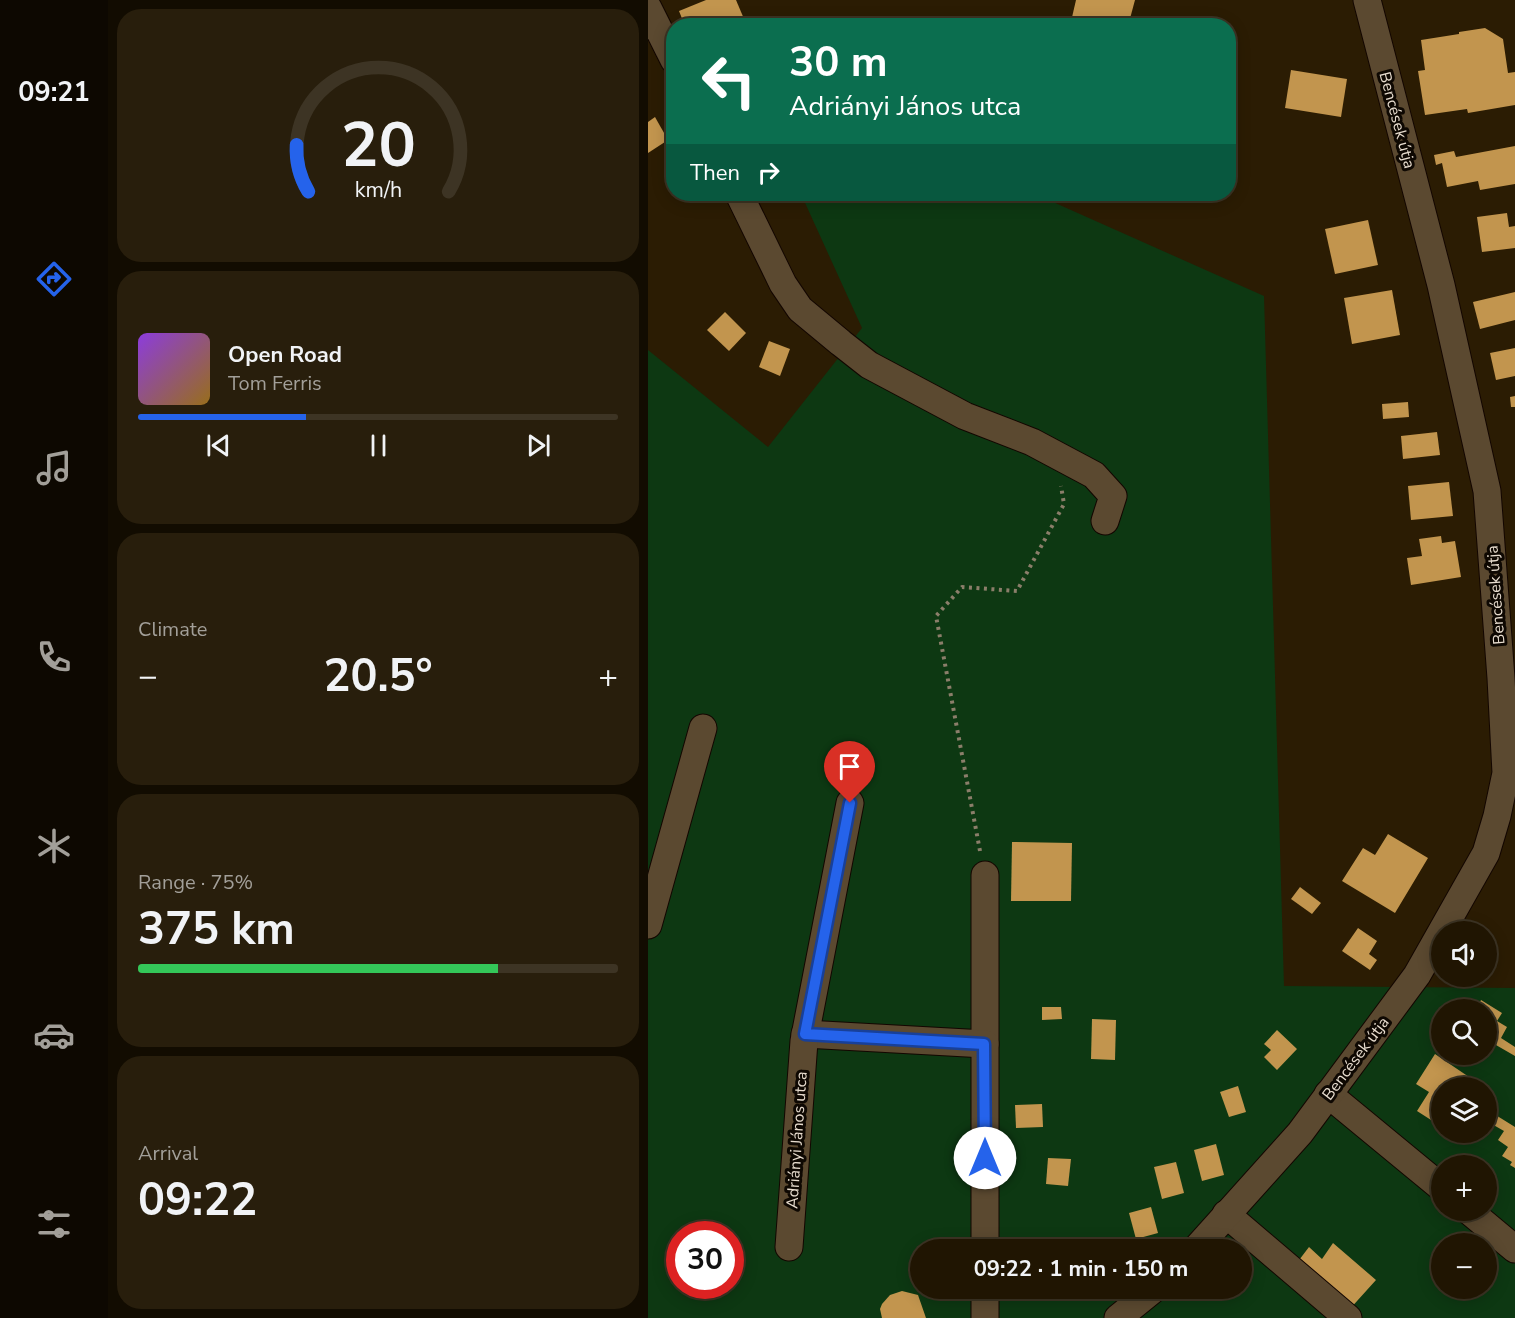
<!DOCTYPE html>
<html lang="en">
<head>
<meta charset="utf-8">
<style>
  :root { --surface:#201502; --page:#281e0c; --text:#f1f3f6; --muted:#a29f99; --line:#3d3424; --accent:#2563eb }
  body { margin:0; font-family:"Nunito Sans",sans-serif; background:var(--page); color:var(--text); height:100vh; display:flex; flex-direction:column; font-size:22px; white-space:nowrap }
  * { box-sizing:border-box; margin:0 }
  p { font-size:20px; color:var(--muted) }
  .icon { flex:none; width:33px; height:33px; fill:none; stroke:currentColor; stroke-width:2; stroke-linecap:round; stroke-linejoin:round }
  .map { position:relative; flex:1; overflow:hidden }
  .drawer { display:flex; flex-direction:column; gap:9px; padding:9px; background:#120c01; width:540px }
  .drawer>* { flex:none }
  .guide { position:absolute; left:18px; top:18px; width:570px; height:183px; border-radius:24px; box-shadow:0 3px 15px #0003,0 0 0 2px var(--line); background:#0b6e4f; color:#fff; overflow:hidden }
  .fabs { position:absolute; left:783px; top:921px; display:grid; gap:12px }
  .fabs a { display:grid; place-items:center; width:66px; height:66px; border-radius:50%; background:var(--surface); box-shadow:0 3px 15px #0003,0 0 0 2px var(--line); font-size:30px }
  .speed { position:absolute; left:18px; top:1221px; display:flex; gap:12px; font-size:30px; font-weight:700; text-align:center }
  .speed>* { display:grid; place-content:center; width:78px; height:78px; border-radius:50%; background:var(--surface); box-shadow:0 3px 15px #0003,0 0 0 2px var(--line); line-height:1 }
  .speed .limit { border:9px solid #d22; background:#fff; color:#111 }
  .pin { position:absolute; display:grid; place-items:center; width:51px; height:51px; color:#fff; margin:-62px -26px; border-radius:50% 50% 50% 0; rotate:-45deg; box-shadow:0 0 6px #0007 }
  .pin .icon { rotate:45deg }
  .me { position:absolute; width:66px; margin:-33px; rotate:0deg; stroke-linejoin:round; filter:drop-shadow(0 0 4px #0008) }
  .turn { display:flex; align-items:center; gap:21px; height:126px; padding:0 24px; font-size:27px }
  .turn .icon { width:78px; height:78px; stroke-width:2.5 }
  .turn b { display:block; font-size:42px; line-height:51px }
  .then { display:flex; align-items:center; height:57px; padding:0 24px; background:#0003; gap:12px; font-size:22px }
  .big { font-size:45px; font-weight:700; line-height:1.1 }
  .drawer .tile { flex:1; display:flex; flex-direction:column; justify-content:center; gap:9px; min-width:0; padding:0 21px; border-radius:24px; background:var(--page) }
  .drawer .dial { align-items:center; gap:0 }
  .dial svg { height:156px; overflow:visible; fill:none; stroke:var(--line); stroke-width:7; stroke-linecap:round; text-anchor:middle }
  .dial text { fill:var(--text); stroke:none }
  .song { display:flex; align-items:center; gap:18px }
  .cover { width:72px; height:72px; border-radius:9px; background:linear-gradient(135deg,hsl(270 70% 55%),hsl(40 70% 35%)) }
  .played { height:6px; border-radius:3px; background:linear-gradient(90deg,var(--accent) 35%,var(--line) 35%) }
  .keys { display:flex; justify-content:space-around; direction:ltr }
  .heat { display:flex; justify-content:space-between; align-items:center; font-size:33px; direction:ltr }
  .charge { height:9px; border-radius:4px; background:linear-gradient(90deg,#34c759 75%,var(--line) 0) }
  .trip { position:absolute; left:262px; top:1239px; width:342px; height:60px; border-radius:30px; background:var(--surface); box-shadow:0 3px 15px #0003,0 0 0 2px var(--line); font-weight:700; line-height:60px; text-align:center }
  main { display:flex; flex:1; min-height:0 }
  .menu { display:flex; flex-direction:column; width:108px; justify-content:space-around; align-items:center; background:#0d0801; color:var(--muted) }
  .menu .icon { width:42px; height:42px }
  .menu .current { color:var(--accent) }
  .menu b { font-size:27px; color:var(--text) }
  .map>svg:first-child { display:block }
  .green { fill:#0d3812; fill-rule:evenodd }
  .building { fill:#c2954e }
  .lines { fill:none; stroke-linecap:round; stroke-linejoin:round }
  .minor-casing { stroke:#130600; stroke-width:29 }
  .path { stroke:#8b7e6a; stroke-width:4; stroke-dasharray:3 4.5; stroke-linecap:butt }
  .minor { stroke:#5b4930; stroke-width:27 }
  .route-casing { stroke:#184099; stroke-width:15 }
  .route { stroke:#2563eb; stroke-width:10 }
  .labels { text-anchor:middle; stroke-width:6; stroke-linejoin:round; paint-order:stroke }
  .street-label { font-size:16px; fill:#e8ddcf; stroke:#0e0802 }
</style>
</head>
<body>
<main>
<nav class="menu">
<b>09:21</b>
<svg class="icon current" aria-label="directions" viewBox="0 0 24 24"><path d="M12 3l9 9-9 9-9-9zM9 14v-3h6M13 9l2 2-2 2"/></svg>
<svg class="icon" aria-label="music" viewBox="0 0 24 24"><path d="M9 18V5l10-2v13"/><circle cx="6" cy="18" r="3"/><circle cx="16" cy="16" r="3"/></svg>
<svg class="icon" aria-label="phone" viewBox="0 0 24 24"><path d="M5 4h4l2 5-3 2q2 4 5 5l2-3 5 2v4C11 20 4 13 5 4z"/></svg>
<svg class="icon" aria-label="climate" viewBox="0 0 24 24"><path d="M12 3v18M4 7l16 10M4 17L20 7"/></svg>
<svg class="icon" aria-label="car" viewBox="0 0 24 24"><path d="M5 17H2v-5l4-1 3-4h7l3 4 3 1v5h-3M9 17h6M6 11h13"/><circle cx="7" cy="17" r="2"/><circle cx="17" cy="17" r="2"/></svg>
<svg class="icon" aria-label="filters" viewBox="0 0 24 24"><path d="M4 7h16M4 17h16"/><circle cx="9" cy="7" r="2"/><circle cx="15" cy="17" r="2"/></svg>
</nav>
<section class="drawer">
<div class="tile dial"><svg viewBox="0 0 100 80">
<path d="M14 69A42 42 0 1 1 86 69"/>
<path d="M14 69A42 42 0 0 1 8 45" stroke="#2563eb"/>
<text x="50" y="56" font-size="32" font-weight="700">20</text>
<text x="50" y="72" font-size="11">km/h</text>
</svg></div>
<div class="tile">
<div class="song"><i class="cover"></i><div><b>Open Road</b><p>Tom Ferris</p></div></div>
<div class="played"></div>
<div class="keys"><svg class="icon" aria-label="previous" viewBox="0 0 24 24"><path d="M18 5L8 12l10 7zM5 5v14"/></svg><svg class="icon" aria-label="pause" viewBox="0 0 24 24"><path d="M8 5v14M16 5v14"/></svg><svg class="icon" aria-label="next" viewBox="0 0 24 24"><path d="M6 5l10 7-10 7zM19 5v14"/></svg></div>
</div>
<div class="tile"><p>Climate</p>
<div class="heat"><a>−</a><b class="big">20.5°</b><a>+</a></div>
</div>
<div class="tile"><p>Range · 75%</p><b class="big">375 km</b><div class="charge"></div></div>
<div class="tile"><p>Arrival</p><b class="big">09:22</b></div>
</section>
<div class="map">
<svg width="867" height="1318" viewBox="0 0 867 1318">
  <rect width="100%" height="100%" fill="#2b1c03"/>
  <path class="green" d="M153,194H387L616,296L636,986L867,988V1318H0V350L120,447L214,328ZM794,1010H838V1054H794ZM794,1088H838V1132H794ZM794,1166H838V1210H794ZM32,1234H82V1286H32ZM794,1244H838V1288H794ZM273,1250H594V1288H273Z"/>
  <g class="building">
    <polygon points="58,0 88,0 99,26 37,26 31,11"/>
    <polygon points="428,0 487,0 480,26 422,26"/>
    <polygon points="837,28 855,39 860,73 867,72 867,105 820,113 819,109 777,115 770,71 777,70 773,40 811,34 811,32"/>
    <polygon points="643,70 699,79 693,117 637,108"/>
    <polygon points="7,117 20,140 0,153 0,122"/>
    <polygon points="867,146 867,184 832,190 830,181 799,187 794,163 788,165 786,155 806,151 808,157"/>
    <polygon points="859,213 861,227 867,226 867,248 834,252 829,217"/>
    <polygon points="720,220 730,265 687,274 677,229"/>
    <polygon points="744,290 752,335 704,344 696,298"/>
    <polygon points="867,292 867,320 832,329 825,302"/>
    <polygon points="77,312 98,333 81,351 59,330"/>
    <polygon points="121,341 142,349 132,376 111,367"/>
    <polygon points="867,348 867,376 848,380 842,353"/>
    <polygon points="867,396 867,407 863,407 862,397"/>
    <polygon points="760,402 761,417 735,419 734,404"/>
    <polygon points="789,432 792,455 755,459 753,436"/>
    <polygon points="801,482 805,516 763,520 760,486"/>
    <polygon points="793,536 794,543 807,541 813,577 763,585 759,558 774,556 771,539"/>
    <polygon points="740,834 780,858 747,913 694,881 715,848 727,855"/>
    <polygon points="364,842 424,843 423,901 363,901"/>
    <polygon points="652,887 673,903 664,914 643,899"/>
    <polygon points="710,928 729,941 721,954 729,960 722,970 694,951"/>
    <polygon points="833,1000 854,1013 849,1021 859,1027 853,1038 867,1047 867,1056 841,1041 838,1045 838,1010 828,1010"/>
    <polygon points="394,1007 413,1007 414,1019 394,1020"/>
    <polygon points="444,1019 468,1020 467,1060 443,1059"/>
    <polygon points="629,1030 649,1049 629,1070 616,1057 623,1050 616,1044"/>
    <polygon points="787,1054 821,1077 814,1088 794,1088 794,1127 769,1111 781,1092 768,1084"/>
    <polygon points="590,1086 598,1112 581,1117 572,1092"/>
    <polygon points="394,1104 395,1127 368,1128 367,1105"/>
    <polygon points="838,1109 867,1127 867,1168 862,1165 864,1162 854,1156 860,1147 850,1140 856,1131 842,1123 838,1129"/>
    <polygon points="568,1144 576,1175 554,1181 546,1150"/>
    <polygon points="400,1158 423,1159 420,1186 398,1184"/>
    <polygon points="528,1162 536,1193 514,1199 506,1167"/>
    <polygon points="503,1207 510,1233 488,1239 481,1213"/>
    <polygon points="685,1243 728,1280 700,1311 645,1268 661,1247 674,1259"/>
    <polygon points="254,1291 270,1295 278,1318 234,1318 232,1309 234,1304 242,1295"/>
  </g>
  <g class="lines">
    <g class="minor-casing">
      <g id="minor">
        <polyline points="0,8 26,60"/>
        <polyline points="91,194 135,284 152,309 193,343 221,365 317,416 384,442 446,475 465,496 457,521"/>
        <polyline points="337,875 337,1250"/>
        <polyline points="0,925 55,728"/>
        <polyline points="157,1034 337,1044"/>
        <polyline points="680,1094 794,1188"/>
        <polyline points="820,1210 867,1249"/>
        <polyline points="578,1214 700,1318"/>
        <polyline points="141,1247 156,1041 202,803"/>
        <polyline points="547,1250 652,1133 769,975 838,853 849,816 858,773 853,678 839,491 793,285 719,0"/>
        <polyline points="337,1288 337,1318"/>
        <polyline points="470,1318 507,1288"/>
      </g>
    </g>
    <polyline class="path" points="332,851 288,616 314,587 369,591 416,504 413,486"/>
    <use href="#minor" class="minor"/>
  </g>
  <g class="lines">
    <g class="route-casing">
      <polyline id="route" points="202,803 157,1034 336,1044 337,1158"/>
    </g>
    <use href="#route" class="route"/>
  </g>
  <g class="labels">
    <g class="street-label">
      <text transform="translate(750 120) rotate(75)" y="6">Bencések útja</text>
      <text transform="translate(847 595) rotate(-94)" y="6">Bencések útja</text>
      <text transform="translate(707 1058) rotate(-53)" y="6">Bencések útja</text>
      <text transform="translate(148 1140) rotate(-86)" y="6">Adriányi János utca</text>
    </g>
  </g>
</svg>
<div class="fabs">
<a><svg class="icon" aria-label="sound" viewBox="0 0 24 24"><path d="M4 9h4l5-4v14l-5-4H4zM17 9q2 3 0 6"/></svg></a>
<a><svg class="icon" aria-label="search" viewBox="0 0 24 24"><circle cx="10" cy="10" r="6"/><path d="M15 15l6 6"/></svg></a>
<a><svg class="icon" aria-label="layers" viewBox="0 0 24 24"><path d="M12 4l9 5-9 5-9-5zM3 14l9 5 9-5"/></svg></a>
<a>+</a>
<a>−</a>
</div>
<div class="speed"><div class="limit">30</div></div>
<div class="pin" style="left:202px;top:803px;background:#d93025"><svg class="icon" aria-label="arrive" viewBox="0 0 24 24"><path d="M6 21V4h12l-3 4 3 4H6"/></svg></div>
<svg class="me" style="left:337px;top:1158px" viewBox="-20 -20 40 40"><circle r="19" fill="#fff"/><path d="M0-13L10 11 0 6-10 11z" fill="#2563eb"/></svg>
<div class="trip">09:22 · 1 min · 150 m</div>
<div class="guide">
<div class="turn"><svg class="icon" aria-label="left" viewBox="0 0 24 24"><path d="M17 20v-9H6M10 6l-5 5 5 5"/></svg><div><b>30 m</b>Adriányi János utca</div></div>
<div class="then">Then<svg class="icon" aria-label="right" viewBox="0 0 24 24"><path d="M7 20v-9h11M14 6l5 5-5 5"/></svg></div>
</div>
</div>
</main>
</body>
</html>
